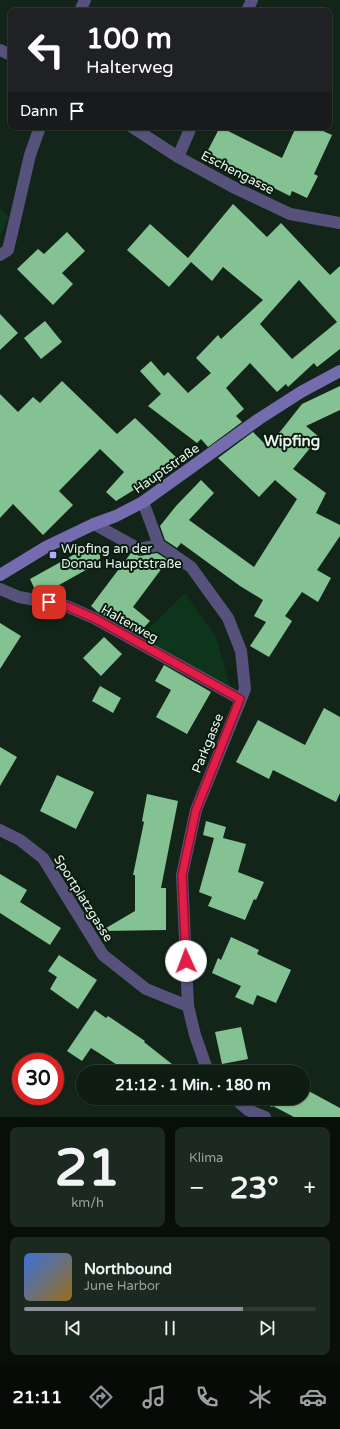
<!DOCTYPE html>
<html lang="de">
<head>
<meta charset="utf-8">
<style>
  :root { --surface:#0e1c12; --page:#1c2920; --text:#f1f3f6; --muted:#9ba19f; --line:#2e3a32; --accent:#8c9099 }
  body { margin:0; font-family:"Varela Round",sans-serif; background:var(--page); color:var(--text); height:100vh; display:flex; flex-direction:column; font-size:15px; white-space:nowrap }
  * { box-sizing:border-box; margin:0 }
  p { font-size:13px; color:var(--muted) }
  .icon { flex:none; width:22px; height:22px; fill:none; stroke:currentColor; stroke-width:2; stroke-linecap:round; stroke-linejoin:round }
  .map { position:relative; height:1117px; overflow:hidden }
  .details { display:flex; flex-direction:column; gap:10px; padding:10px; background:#080f0a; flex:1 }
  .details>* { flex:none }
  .banner { position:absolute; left:8px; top:8px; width:324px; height:122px; border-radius:8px; box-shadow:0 1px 3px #0004,0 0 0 1px var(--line); background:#202124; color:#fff; overflow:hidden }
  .speed { position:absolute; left:12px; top:1053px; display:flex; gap:8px; font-size:20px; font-weight:700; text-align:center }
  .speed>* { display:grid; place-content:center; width:52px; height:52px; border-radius:50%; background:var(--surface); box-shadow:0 1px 3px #0004,0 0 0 1px var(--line); line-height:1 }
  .speed .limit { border:6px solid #d22; background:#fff; color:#111 }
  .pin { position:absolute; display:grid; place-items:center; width:34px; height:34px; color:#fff; margin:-17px; border-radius:8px; box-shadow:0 2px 6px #0006 }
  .me { position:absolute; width:44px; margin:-22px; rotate:358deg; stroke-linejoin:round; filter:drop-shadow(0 0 3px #0008) }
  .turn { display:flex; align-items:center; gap:14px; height:84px; padding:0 12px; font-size:18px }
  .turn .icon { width:52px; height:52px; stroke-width:2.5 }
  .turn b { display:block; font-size:28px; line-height:34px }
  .then { display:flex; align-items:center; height:38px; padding:0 12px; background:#0003; gap:8px; font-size:15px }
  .big { font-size:30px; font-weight:700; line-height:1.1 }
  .details .widget { flex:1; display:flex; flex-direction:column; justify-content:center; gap:6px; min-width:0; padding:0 14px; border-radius:8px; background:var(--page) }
  .details .dial { align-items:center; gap:0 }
  .dial b { font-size:52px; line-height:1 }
  .song { display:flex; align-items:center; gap:12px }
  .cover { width:48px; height:48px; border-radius:6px; background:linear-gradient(135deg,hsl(220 70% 55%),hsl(40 70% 35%)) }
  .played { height:4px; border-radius:2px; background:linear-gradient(90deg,var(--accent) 75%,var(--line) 75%) }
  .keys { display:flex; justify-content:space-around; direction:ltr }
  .heat { display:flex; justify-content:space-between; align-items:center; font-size:22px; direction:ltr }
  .details .tiles { flex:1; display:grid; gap:10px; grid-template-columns:1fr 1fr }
  .widget:last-child { grid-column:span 2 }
  .trip { position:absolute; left:76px; top:1065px; width:234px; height:40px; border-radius:20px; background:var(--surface); box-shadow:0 1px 3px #0004,0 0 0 1px var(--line); font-weight:700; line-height:40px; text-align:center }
  .tabs { display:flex; height:64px; justify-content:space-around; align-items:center; background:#060b07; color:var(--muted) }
  .tabs .icon { width:28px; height:28px }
  .tabs .on { color:var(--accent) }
  .tabs b { font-size:18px; color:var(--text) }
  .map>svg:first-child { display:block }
  .green { fill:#0c351b }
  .building { fill:#84c293; fill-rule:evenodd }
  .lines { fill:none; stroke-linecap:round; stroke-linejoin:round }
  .street { stroke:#56527c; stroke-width:12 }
  .secondary { stroke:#756cb0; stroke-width:12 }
  .route-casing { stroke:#92132f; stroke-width:10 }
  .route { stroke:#e11d48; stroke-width:7 }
  .poi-dot { fill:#b5acf8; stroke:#0a1c0f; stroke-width:1.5 }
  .labels { text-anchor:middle; stroke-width:4; stroke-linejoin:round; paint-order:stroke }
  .street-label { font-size:13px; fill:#e8f4eb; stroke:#0a1c0f }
  .poi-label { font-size:13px; fill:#e8f4eb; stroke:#0a1c0f; text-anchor:start }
  .quarter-label { font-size:15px; font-weight:bold; fill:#e8f4eb; stroke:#0a1c0f }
</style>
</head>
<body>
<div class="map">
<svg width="340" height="1117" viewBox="0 0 340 1117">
  <rect width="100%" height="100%" fill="#132518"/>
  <g class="green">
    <polygon points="0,208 9,216 0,237"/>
    <polygon points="185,593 216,637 230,687 139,638"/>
  </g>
  <g class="building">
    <polygon points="220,127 282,158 296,127 314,127 332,135 314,174 318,176 307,198 292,191 290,196 206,154"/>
    <path d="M233,204L267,237L281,223L330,275L340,266V349L317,367L314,363L288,387L286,384L277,392L250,363L226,388L244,409L236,416L242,422L208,447L201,439L197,443L148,406L161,394L140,371L151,361L164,376L168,372L188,393L211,373L196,358L218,335L221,339L263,300L223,267L212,281L191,262L169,287L127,250L150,224L188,258ZM299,280L337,322L292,359L260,324Z"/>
    <polygon points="67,232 85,251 62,273 73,284 53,305 17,269 38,249 44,254"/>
    <polygon points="0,314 18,333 0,350"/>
    <polygon points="45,321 62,342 41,359 24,338"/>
    <polygon points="62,381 117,434 135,418 179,460 168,469 116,501 106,492 124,472 100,449 59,491 73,505 43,535 13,504 0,518 0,394 18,412 33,397 40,403"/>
    <polygon points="340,386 340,410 306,426 319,437 293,469 326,493 316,513 340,525 340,536 317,570 331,578 318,602 302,592 285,616 292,621 269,657 250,646 266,622 254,616 263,600 240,586 181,543 177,548 165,540 160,526 176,506 201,480 214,493 189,520 254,567 297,499 275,480 259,497 218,458 253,432 268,447 302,404"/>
    <polygon points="100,546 100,562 43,594 36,592 30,579 84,549 86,553"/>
    <polygon points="131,553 140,556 157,553 168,560 133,607 150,621 138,634 98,612 91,606"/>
    <polygon points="0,623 21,636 0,669"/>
    <polygon points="104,637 122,654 101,676 83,658"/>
    <polygon points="164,665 211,692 187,734 156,717 171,690 155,681"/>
    <polygon points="100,686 121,698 113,713 92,701"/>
    <polygon points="324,708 340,717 340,793 336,802 273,770 269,779 236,762 258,720 305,745"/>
    <polygon points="0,747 17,757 0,786"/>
    <polygon points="57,775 94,792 76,829 40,811"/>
    <polygon points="147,794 178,801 161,888 166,888 166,930 101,931 135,911 135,875 133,875 144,822 142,821"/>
    <polygon points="206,821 226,827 223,838 246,844 238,872 264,882 256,900 254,899 245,920 208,906 212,897 199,892 214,838 203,835"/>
    <polygon points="0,874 27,890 20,902 61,928 50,945 0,913"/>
    <polygon points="231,937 259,950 257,954 291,970 276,1003 257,995 253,1005 235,997 241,986 212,973 218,958 221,960"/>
    <polygon points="59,955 97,980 78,1009 50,989 57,977 48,971"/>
    <polygon points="95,1010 106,1018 108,1016 145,1041 144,1042 182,1072 128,1072 91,1048 82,1061 67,1051"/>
    <polygon points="241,1027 248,1059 222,1064 215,1032"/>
    <polygon points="303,1088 340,1108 340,1117 294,1117 273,1106 272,1107 252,1098 303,1098"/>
    <polygon points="158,1098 175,1098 168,1106"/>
  </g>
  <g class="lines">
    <g class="street">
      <polyline points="80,11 85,0"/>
      <polyline points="247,11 252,0"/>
      <polyline points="0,50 11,55"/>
      <polyline points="132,127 178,157 233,187 290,214 340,223"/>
      <polyline points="178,157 191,127"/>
      <polyline points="0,255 8,250 30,155 40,127"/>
      <polyline points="143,502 159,545"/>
      <polyline points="94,524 139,549 159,545 191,567 228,618 241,651 245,689 196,810 182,875 188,1006 195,1035 208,1072"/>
      <polyline points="0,589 19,597 64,605 94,618 240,699"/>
      <polyline points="0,830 20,840 43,858 103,955 146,989 188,1006"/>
      <polyline points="234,1098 248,1110 265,1117"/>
    </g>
    <polyline class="secondary" points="0,575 46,547 94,524 116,516 143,502 259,419 301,392 340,371"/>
  </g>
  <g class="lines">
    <g class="route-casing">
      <polyline id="route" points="49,602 64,605 94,618 240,699 196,810 182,875 186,961"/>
    </g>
    <use href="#route" class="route"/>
  </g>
  <rect class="poi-dot" x="49" y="551" width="8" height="8" rx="2"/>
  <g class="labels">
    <g class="street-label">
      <text transform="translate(238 172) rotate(27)" y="5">Eschengasse</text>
      <text transform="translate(166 468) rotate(-35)" y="5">Hauptstraße</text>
      <text transform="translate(130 623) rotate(29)" y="5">Halterweg</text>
      <text transform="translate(207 743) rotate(-68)" y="5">Parkgasse</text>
      <text transform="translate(84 898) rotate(58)" y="5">Sportplatzgasse</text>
    </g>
    <g class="poi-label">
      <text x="61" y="553">Wipfing an der<tspan x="61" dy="15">Donau Hauptstraße</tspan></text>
    </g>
    <g class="quarter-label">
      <text x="292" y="446">Wipfing</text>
    </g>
  </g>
</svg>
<div class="speed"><div class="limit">30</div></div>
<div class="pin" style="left:49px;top:602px;background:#d93025"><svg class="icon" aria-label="arrive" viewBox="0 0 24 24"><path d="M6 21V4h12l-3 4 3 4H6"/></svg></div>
<svg class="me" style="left:186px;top:961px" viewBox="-20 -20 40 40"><circle r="19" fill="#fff"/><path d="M0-13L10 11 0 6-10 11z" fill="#e11d48"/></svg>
<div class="trip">21:12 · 1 Min. · 180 m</div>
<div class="banner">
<div class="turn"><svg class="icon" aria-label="left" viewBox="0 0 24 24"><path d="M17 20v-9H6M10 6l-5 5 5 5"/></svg><div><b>100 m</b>Halterweg</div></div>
<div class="then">Dann<svg class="icon" aria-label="arrive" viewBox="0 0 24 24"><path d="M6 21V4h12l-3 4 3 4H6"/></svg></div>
</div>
</div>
<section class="details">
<div class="tiles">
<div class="widget dial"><b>21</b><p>km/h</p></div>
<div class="widget"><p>Klima</p>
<div class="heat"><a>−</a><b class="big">23°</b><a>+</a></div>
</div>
<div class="widget">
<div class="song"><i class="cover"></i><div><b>Northbound</b><p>June Harbor</p></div></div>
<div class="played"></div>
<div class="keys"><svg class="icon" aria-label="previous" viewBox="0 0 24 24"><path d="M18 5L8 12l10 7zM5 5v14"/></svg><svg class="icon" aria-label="pause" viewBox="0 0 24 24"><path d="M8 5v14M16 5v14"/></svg><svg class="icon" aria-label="next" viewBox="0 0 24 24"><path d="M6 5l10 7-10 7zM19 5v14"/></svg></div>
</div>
</div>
</section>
<nav class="tabs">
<b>21:11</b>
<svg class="icon on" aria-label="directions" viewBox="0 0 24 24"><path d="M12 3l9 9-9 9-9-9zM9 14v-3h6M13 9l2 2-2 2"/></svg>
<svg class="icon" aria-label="music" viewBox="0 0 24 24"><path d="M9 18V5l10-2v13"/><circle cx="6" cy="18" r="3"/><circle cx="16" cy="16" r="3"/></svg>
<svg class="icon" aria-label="phone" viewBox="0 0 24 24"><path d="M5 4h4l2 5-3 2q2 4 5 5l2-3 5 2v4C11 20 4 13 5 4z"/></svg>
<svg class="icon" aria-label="climate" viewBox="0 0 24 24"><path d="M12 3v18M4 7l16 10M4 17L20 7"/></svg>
<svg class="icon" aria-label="car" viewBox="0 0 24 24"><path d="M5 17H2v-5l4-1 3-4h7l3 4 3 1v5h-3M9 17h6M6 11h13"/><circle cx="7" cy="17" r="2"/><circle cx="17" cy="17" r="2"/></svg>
</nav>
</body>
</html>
